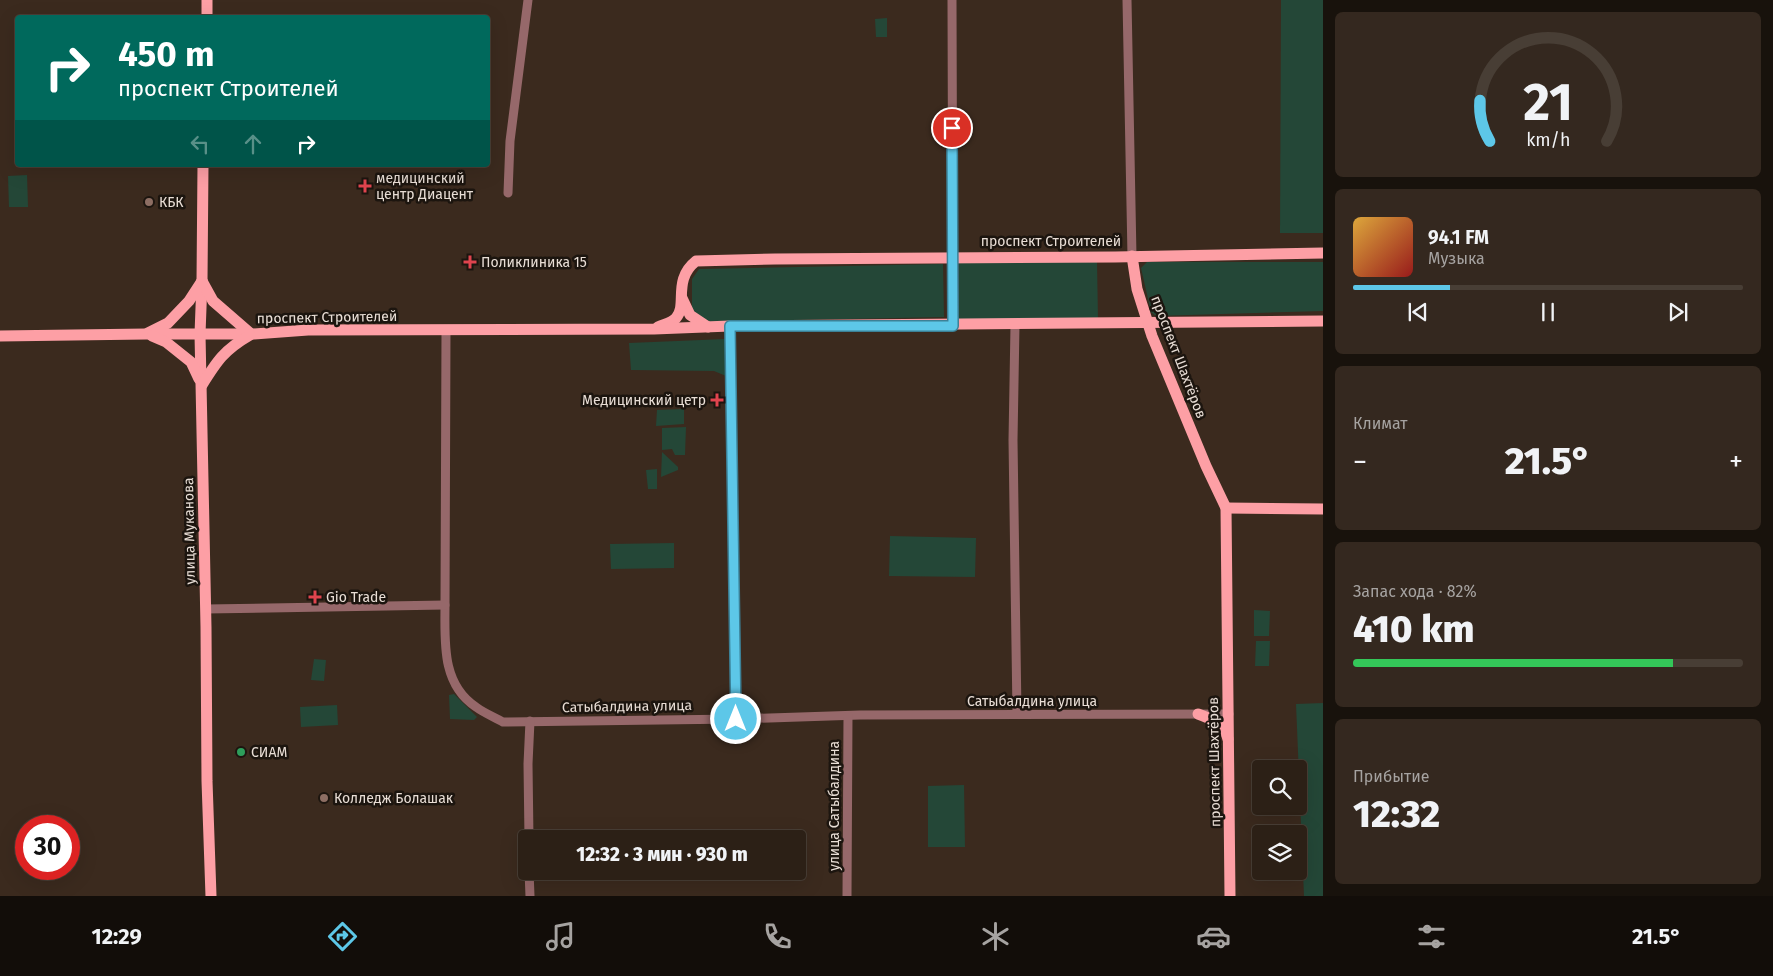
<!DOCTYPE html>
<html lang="ru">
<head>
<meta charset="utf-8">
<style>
  :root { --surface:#2c2016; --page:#34281f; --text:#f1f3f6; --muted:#a6a3a1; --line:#483e35; --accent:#5dc7e8 }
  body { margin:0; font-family:"Fira Sans",sans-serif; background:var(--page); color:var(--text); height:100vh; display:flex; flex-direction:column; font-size:19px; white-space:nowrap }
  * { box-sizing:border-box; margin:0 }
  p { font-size:16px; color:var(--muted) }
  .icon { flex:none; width:28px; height:28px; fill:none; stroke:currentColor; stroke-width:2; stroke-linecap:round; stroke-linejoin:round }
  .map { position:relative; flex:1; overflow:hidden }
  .side { display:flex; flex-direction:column; gap:12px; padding:12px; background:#18120c; width:450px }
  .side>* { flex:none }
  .hud { position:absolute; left:15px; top:15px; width:475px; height:152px; border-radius:5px; box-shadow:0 5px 20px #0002,0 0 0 1px var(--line); background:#00695c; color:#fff; overflow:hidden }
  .controls { position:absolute; left:1252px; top:760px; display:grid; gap:10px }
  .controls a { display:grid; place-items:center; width:55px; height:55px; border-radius:5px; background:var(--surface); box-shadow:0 5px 20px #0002,0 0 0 1px var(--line); font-size:25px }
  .speed { position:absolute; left:15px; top:815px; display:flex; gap:10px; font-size:25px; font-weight:700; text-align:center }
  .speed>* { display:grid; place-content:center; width:65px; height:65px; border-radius:50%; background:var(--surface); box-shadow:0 5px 20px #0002,0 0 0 1px var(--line); line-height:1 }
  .speed .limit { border:8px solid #d22; background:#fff; color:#111 }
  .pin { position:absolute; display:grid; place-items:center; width:42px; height:42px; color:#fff; margin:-21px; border:2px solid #fff; border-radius:50%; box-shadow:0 1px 5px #0007 }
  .me { position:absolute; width:55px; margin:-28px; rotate:0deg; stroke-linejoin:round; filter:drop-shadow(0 0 4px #0008) }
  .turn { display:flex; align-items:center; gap:18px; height:105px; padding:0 20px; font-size:22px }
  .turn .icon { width:65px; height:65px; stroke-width:2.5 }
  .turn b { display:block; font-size:35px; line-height:42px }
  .lanes { display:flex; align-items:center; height:48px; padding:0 20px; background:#0003; justify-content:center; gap:25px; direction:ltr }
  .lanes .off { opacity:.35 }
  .big { font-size:38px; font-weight:800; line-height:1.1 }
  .side .widget { flex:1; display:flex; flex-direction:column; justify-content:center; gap:8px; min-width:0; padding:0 18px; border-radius:8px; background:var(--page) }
  .side .dial { align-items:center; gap:0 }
  .dial svg { height:130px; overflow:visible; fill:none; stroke:var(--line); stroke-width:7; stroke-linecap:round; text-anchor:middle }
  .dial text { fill:var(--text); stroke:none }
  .song { display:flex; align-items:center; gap:15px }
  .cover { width:60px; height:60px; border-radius:8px; background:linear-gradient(135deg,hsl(40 70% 55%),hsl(0 70% 35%)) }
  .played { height:5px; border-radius:2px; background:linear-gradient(90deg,var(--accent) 25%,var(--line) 25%) }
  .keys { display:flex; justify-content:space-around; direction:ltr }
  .heat { display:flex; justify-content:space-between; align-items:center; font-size:28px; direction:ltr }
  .charge { height:8px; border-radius:4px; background:linear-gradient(90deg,#34c759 82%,var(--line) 0) }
  .trip { position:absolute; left:518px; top:830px; width:288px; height:50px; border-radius:5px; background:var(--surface); box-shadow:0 5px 20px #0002,0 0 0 1px var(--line); font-weight:800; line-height:50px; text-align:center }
  .tab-bar { display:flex; height:80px; justify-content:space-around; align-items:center; background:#120d09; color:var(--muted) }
  .tab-bar .icon { width:35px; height:35px }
  .tab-bar .selected { color:var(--accent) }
  .tab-bar b { font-size:22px; color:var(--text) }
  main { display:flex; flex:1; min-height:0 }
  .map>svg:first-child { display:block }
  .green { fill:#244737 }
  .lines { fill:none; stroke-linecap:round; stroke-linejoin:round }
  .minor { stroke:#96686a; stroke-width:9 }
  .major { stroke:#fd9fa5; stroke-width:11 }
  .route-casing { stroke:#3c8197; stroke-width:12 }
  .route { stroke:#5dc7e8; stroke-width:9 }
  .health-dot { fill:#e0444e; stroke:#1c150f; stroke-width:2 }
  .education-dot { fill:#8d6e63; stroke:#1c150f; stroke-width:2 }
  .leisure-dot { fill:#2e9e5b; stroke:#1c150f; stroke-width:2 }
  .labels { text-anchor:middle; stroke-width:5; stroke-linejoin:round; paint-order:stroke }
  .poi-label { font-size:14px; fill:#e9ded6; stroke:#1c150f; text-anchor:start }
  .street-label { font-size:14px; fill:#e9ded6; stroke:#1c150f }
</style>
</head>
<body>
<main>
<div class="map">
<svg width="1323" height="896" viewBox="0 0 1323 896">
  <rect width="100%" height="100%" fill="#3b2a1e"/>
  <g class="green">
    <polygon points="1281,0 1323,0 1323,233 1280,233"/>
    <polygon points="887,18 887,37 876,37 875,19"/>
    <polygon points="27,175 28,207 9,207 8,176"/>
    <polygon points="1097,261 1098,319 959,321 959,263"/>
    <polygon points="1147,262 1323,262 1323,311 1156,316 1151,312 1141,268"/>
    <polygon points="943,264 944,317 709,322 692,310 692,279 699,269"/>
    <polygon points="725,339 726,376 714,371 631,370 629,343"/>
    <polygon points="684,409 684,424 656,426 657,410"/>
    <polygon points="686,427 685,455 675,455 672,449 662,450 662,428"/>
    <polygon points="662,452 678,467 678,470 661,477"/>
    <polygon points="657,469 657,489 648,489 646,470"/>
    <polygon points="890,536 976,538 975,577 889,576"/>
    <polygon points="674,543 674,568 611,569 610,544"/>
    <polygon points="1254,610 1270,611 1269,636 1254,636"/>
    <polygon points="1256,641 1270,641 1269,666 1255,666"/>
    <polygon points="314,659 326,660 324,681 311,680"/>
    <polygon points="454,694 477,717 474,720 450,719 449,695"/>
    <polygon points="1323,703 1323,896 1304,896 1296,704"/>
    <polygon points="337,705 338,725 301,727 300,707"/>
    <polygon points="964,785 965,847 928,847 928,786"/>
  </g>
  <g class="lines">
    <g class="minor">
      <polyline points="952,0 953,325"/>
      <polyline points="1127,0 1132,256"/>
      <polyline points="508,193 510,141 528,0"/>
      <polyline points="1015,325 1013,440 1017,714"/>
      <polyline points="730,326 736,719"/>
      <path d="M446,330L445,605C445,641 441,684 476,707C484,713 494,717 503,722L736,719L860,715L1229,714"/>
      <polyline points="206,609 445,605"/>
      <polyline points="529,839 528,764 530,721"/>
      <polyline points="529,871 530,896"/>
      <polyline points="847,896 848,716"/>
    </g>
    <g class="major">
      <polyline points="207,18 207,0"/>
      <polyline points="203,165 202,281 200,334 206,627 207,781 211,896"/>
      <polyline points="1132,256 1137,289 1152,336 1206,466 1226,508 1230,896"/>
      <polyline points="202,281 213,301 251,334"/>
      <polyline points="682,298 690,315 708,327"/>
      <path d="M658,327C664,324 672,323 676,318C688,305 672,280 696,261L775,259L1115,257L1323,253"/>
      <polyline points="148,333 168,323 189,301 202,281"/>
      <polyline points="0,336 146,334 254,334 308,330 654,329 730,326 1323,321"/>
      <polyline points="152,336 166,342 191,362 199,379"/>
      <path d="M202,385C217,361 224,350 250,335"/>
      <polyline points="1226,508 1323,509"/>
      <path d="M1198,714C1212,719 1224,724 1228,739"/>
    </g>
  </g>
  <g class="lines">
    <g class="route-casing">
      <polyline id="route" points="736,719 730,326 953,326 952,128"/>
    </g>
    <use href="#route" class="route"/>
  </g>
  <g class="health-dot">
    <path d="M362.5 178.5h5v5h5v5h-5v5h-5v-5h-5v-5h5z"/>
    <path d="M467.5 254.5h5v5h5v5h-5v5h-5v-5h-5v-5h5z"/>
    <path d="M714.5 392.5h5v5h5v5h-5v5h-5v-5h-5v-5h5z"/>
    <path d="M312.5 589.5h5v5h5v5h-5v5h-5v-5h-5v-5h5z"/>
  </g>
  <g class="education-dot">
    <circle cx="149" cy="202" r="5"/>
    <circle cx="324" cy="798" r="5"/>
  </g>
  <circle class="leisure-dot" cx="241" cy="752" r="5"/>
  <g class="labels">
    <g class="poi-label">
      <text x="376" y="183">медицинский<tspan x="376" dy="16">центр Диацент</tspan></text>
      <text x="159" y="207">КБК</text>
      <text x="481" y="267">Поликлиника 15</text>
      <text x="706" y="405" text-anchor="end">Медицинский цетр</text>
      <text x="326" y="602">Gio Trade</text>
      <text x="251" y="757">СИАМ</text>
      <text x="334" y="803">Колледж Болашак</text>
    </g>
    <g class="street-label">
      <text x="1051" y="246">проспект Строителей</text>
      <text transform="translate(327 317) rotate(-1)" y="5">проспект Строителей</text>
      <text transform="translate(1179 357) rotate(69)" y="5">проспект Шахтёров</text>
      <text transform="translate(189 531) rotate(-91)" y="5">улица Муканова</text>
      <text x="1032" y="706">Сатыбалдина улица</text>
      <text transform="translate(627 706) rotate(-1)" y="5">Сатыбалдина улица</text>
      <text transform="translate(1214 762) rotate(-91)" y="5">проспект Шахтёров</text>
      <text transform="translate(834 806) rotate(-90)" y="5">улица Сатыбалдина</text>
    </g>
  </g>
</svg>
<div class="controls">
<a><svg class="icon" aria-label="search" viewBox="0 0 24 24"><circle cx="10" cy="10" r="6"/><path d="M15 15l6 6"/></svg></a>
<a><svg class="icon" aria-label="layers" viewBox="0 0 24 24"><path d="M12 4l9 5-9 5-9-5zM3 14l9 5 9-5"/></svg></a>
</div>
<div class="speed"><div class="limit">30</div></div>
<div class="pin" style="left:952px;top:128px;background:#d93025"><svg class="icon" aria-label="arrive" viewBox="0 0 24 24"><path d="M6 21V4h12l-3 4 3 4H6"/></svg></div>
<svg class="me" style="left:736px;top:719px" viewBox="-20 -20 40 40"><circle r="17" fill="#5dc7e8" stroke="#fff" stroke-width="3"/><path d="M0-11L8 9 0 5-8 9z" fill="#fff"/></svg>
<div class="trip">12:32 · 3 мин · 930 m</div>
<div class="hud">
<div class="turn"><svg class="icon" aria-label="right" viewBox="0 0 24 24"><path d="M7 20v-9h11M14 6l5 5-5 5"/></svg><div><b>450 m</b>проспект Строителей</div></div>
<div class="lanes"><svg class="icon off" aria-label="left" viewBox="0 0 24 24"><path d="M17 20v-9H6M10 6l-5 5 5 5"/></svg><svg class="icon off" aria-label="ahead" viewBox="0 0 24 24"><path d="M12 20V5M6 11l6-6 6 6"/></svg><svg class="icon" aria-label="right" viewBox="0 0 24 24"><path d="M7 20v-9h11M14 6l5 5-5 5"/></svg></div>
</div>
</div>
<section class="side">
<div class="widget dial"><svg viewBox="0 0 100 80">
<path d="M14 69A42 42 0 1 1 86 69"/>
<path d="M14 69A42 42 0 0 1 8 44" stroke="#5dc7e8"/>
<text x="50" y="56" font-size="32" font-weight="700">21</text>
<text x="50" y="72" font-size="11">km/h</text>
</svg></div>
<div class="widget">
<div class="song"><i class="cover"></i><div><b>94.1 FM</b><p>Музыка</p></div></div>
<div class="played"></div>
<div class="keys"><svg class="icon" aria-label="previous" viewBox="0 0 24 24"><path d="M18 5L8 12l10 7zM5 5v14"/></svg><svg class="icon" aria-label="pause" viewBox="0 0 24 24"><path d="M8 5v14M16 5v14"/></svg><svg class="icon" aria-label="next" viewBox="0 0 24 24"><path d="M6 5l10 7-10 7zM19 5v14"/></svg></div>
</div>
<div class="widget"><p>Климат</p>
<div class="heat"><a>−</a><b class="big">21.5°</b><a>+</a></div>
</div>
<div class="widget"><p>Запас хода · 82%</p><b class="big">410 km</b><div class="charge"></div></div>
<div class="widget"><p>Прибытие</p><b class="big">12:32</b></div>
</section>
</main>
<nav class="tab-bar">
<b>12:29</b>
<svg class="icon selected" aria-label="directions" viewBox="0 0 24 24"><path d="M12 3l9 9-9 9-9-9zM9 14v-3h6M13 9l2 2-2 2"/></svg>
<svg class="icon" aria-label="music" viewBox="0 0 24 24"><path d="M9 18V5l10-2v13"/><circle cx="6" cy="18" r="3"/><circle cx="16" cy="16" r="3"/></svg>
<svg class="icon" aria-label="phone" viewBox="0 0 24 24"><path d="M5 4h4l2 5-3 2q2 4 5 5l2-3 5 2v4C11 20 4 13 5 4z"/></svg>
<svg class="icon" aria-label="climate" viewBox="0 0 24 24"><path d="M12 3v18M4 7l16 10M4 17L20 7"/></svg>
<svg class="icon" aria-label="car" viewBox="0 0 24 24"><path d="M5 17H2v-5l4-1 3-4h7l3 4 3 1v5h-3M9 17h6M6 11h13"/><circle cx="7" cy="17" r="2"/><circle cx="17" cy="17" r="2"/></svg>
<svg class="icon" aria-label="filters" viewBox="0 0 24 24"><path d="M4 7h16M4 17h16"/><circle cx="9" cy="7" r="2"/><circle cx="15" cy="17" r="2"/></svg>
<b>21.5°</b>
</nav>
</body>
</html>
